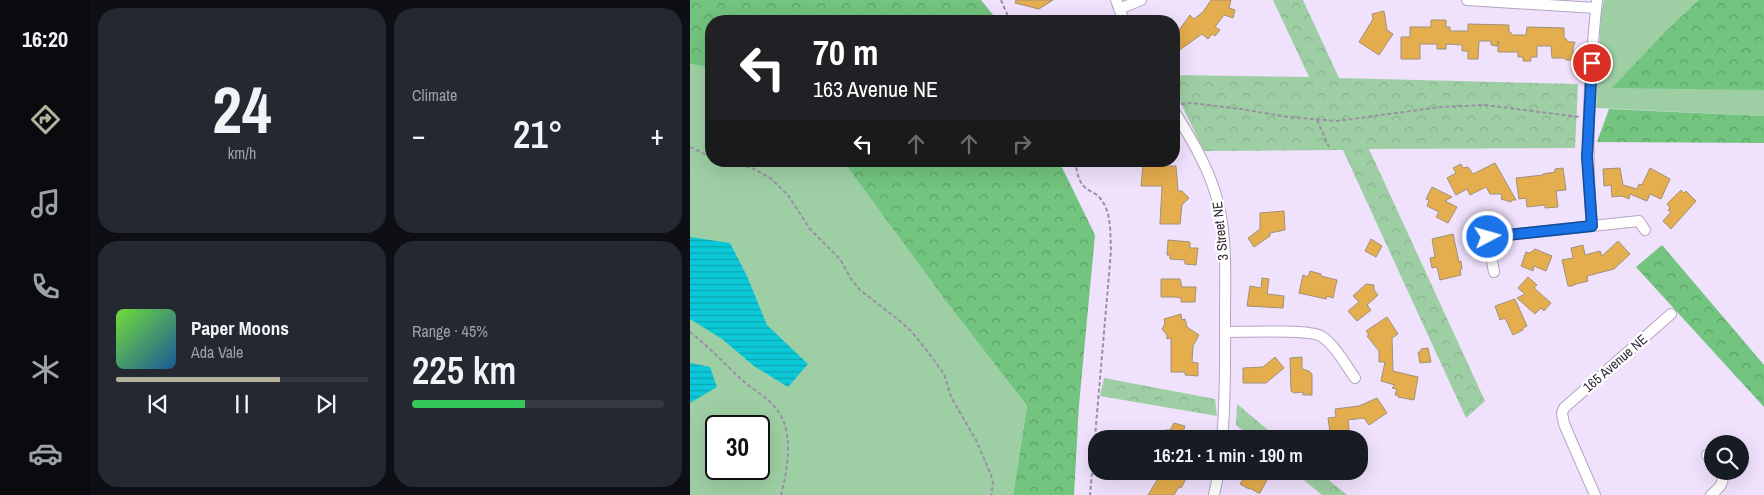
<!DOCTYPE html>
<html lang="en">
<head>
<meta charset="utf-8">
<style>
  :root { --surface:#171b24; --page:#242831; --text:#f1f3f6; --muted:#9ea1a6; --line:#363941; --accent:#b4b19c }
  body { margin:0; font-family:"Archivo Narrow",sans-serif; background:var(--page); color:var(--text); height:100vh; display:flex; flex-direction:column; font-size:19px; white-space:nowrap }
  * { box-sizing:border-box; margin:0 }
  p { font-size:16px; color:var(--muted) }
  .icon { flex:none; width:28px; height:28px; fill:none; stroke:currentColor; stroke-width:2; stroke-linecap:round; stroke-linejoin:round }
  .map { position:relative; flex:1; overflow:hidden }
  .sheet { display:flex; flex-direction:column; gap:8px; padding:8px; background:#0d0f14; width:600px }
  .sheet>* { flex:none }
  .banner { position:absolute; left:15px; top:15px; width:475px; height:152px; border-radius:20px; box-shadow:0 5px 20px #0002; background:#202124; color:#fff; overflow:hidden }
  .tools { position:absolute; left:1014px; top:435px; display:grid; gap:10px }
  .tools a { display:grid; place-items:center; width:45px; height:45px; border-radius:50%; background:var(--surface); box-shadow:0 5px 20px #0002; font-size:25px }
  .speed { position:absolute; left:15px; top:415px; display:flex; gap:10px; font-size:25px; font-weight:700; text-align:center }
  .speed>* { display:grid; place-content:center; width:65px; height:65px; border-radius:50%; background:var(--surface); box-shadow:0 5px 20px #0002; line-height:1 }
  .speed .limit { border:2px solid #111; border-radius:8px; background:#fff; color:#111 }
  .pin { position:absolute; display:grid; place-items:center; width:42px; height:42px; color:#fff; margin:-21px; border:2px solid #fff; border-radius:50%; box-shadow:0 1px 5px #0007 }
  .me { position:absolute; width:55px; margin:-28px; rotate:84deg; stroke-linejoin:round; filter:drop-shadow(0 0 4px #0008) }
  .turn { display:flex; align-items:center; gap:18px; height:105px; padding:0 25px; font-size:22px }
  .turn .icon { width:65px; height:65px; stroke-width:2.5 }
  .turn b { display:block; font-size:35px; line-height:42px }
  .lanes { display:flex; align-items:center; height:48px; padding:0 25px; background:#0003; justify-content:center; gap:25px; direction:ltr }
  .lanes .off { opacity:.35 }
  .big { font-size:38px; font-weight:600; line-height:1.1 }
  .sheet .tile { flex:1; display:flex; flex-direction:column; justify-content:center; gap:8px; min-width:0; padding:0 18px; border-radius:20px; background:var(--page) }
  .sheet .dial { align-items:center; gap:0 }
  .dial b { font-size:65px; line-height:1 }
  .song { display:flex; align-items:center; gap:15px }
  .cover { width:60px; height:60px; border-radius:8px; background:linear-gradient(135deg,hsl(100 70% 55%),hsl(210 70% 35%)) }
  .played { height:5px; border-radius:2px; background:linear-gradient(90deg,var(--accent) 65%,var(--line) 65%) }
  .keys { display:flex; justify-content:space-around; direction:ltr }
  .heat { display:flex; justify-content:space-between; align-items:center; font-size:28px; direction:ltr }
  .charge { height:8px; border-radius:4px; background:linear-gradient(90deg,#34c759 45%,var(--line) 0) }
  .sheet .tiles { flex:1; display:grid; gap:8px; grid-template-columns:repeat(2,1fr) }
  .trip { position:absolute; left:398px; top:430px; width:280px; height:50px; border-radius:20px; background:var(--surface); box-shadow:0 5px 20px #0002; font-weight:600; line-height:50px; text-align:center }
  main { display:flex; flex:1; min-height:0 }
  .dock { display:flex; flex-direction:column; width:90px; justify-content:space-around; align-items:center; background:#090b0e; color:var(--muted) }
  .dock .icon { width:35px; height:35px }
  .dock .current { color:var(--accent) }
  .dock b { font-size:22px; color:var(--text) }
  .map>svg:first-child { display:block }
  .green { fill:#9ecfa4; fill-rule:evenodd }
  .forest { fill:url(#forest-crowns) }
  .park { fill:url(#park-crowns) }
  .water { fill:url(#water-rules) }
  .building { fill:#e4ad4d; stroke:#a19178 }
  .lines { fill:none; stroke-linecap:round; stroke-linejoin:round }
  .minor-casing { stroke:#b3a5bf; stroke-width:12 }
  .path { stroke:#9a8fa4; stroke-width:2; stroke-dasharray:4 2.5; stroke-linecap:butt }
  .minor { stroke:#fff; stroke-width:10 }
  .route-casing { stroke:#114b97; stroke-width:12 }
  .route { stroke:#1a73e8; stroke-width:9 }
  .labels { text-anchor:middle; stroke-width:4.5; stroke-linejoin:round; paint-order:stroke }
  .street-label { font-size:14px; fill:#342e39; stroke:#fff }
</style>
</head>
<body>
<main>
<nav class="dock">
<b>16:20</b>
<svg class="icon current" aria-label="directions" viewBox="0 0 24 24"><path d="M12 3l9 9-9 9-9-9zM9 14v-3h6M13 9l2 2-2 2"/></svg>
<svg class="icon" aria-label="music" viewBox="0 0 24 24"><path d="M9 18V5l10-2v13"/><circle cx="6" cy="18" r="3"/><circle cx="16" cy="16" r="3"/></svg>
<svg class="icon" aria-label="phone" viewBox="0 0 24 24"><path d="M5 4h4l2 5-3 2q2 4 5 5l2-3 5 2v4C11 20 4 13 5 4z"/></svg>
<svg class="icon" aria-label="climate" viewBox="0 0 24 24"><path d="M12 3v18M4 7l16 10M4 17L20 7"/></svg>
<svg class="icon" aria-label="car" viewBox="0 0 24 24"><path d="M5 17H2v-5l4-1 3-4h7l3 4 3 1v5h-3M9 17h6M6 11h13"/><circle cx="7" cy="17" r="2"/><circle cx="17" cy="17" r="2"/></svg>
</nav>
<section class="sheet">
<div class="tiles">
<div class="tile dial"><b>24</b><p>km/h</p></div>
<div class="tile"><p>Climate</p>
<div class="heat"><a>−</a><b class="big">21°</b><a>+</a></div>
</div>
<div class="tile">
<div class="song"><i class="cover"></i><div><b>Paper Moons</b><p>Ada Vale</p></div></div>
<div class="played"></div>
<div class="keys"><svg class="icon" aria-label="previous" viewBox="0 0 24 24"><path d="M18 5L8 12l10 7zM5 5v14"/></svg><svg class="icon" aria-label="pause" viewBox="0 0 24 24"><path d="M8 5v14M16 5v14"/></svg><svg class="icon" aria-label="next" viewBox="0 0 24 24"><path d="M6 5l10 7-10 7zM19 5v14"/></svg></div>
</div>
<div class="tile"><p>Range · 45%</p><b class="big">225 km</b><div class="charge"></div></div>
</div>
</section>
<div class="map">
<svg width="1074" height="495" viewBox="0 0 1074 495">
  <defs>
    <pattern id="forest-crowns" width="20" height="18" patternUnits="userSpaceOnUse" patternTransform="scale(1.25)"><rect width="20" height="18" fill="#72c47e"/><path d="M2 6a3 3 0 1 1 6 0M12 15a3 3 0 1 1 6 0" fill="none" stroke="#5ea068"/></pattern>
    <pattern id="park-crowns" width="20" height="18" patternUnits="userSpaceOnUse" patternTransform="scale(1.25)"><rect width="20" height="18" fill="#9ecfa4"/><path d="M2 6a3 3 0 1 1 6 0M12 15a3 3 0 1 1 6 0" fill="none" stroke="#89b28e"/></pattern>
    <pattern id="water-rules" width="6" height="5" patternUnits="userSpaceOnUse" patternTransform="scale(1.25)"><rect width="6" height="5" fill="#0bc9d8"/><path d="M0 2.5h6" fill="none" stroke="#0ca4b0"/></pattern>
  </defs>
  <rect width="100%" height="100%" fill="#f0e1fd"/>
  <g class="green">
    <polygon points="914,0 1011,0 1074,90 1074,116 906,108 911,13"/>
    <path d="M0,64L21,68V161H153L255,300L337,406L323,495H0ZM26,426H69V469H26Z"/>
  </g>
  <g class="forest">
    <polygon points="0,0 291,0 308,21 21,21 21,68 0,64"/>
    <polygon points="1009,0 1074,0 1074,90 922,88 976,31"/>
    <polygon points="919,109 1074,116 1074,143 907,142"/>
    <polygon points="153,161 369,161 405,235 389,405 384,495 323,495 337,406 255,300"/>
    <polygon points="972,245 1074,365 1074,407 946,267"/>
  </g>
  <g class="park">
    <polygon points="583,0 613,0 649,78 888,84 885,148 679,149 795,401 776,418 653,150 514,151 484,89 484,75 619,77"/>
    <polygon points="414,378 525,399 527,416 410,396"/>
    <polygon points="547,404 589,439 563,439 546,425"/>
    <polygon points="603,471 628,471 657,495 632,495"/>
  </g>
  <g class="water">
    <polygon points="0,237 40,243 57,276 77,325 118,364 98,387 64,366 32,339 0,319"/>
    <polygon points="0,363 20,367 27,387 0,403"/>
  </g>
  <g class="building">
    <polygon points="326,0 363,0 349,9 325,3"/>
    <polygon points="521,0 541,0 539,8 545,10 543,18 534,15 525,27 530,30 525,36 522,34 518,39 512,34 484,54 484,23 489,30 500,15 504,19 513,12"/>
    <polygon points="694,11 697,30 703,34 689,55 669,42 683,19 682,14"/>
    <polygon points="741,20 756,20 756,27 760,27 760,31 778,31 778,24 819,25 819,31 823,35 836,35 837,27 874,28 874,37 879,42 885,42 883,48 883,60 876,60 874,58 862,58 861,46 847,46 847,57 841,57 841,61 833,61 833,57 828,57 828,52 808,52 808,41 807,46 801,45 801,41 789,41 788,59 778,59 778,51 772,51 772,45 756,44 756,49 747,49 747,44 730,44 730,59 711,59 711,37 720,37 720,27 741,27"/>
    <polygon points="458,161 476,161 476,166 486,166 488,191 492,191 499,198 492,205 490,224 470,224 472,186 451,186 453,166 458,165"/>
    <polygon points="805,163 826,200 822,200 821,202 811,199 812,194 800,194 796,187 780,195 777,189 766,195 757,178 766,173 763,168 771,164 773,168 778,167 783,174"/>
    <polygon points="873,168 876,190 866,191 868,207 855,208 855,205 837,207 836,198 829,199 826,178 853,175 853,174 865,172 865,169"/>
    <polygon points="930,168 933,185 947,189 949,184 952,185 960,168 980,179 971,199 960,194 957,201 940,194 939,199 932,196 922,197 921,185 914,186 913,169"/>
    <polygon points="742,187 762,197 755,201 767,207 758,223 746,217 749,212 737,206 739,200 736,199"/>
    <polygon points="991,190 994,193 996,191 1006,201 981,229 973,221 981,212 978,210 980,208 977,204"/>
    <polygon points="594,211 595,230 580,233 580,236 564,247 558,238 570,229 570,213"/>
    <polygon points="763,234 769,262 771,261 772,269 770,270 771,275 750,280 747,267 742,268 740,258 745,257 742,239"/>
    <polygon points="681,239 692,246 686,257 675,251"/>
    <polygon points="478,240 500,242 500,248 508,248 506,265 495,264 495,260 480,259 480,255 477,255"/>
    <polygon points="928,241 940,254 924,269 897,276 898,281 886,284 882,286 878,286 872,260 883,258 881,248 893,245 895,255 910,251 912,256"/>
    <polygon points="845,249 862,256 856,271 844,266 843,271 831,266 836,252 840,253"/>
    <polygon points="620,271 631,274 631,276 647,280 643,298 637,296 636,299 609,293 613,275 618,277"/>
    <polygon points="838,277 847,285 844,288 861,303 854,311 851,308 845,314 827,298 835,294 828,288"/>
    <polygon points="572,278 579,279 577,294 594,296 593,308 557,306 560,286 571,288"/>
    <polygon points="471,279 490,279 492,287 506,287 505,302 491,302 491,298 486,297 471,297"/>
    <polygon points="676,284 684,285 684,290 688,295 677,305 681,310 667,321 658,311 669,302 663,296"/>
    <polygon points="825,299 837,326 833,328 833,330 823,335 815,318 810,320 805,306"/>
    <polygon points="491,314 492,320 495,319 497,327 509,335 503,346 502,362 508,363 508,376 495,375 495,372 481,372 481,338 477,339 477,335 472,329 475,324 474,319"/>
    <polygon points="697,317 708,334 702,338 703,371 728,377 724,400 708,397 708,395 705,395 707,389 702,388 705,385 691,381 695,362 689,362 689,351 677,336 679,335 676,331"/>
    <polygon points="738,348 741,362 730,363 728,352 731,352 731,349"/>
    <polygon points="585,357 594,368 576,383 553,383 553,368 573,367"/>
    <polygon points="612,357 612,369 619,371 622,374 622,395 613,395 613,392 604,393 601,391 600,358"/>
    <polygon points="687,398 697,413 679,425 674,418 658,420 660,438 641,439 638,418 646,417 645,409 669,406"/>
    <polygon points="484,423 495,426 493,432 498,439 473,439 472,433 475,430 480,430"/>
    <polygon points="459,471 486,471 497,477 491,488 489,487 484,495 458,495 469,477"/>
    <polygon points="558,471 577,471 575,476 578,478 570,493 568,493 560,488 559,489 550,484"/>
  </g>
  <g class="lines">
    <g class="minor-casing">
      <g id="minor">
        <polyline points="426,0 434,21"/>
        <polyline points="777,0 906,8"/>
        <polyline points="429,9 451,0"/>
        <path d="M484,111C500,137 516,163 525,192C538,232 535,275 535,317C535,357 536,399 532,439"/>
        <polyline points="794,218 804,272"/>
        <path d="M902,226C895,151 899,75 907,0"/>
        <polyline points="798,237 949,221 955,230"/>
        <path d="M535,332C551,332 620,329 631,336C645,345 655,364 665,378"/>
        <polyline points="1017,455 1022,462"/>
        <polyline points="524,495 529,471"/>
        <polyline points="905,495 874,424 872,413 874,408 981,314"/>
        <path d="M1021,495C1029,488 1036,483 1031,471"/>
      </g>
    </g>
    <g class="path">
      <polyline points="311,0 320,21"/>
      <polyline points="491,104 501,103 551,109 598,117 647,121 751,107 795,105 890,117"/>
      <polyline points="627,120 639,147"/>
      <polyline points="0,147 21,157"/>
      <polyline points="30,161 62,168 80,178 98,195 120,229 150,259 161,279 170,290 210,321 222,332 238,352 254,374 261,397 286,440 301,475 303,483 301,495"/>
      <path d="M385,161C387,171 388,183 397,189C401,192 407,194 410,198C422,212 420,234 421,251L400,495"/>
      <path d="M0,332C18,346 34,363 51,379C61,389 75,395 84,406C105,428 98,468 91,495"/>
    </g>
    <use href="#minor" class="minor"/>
  </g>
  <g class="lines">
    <g class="route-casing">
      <polyline id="route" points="798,237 902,226 897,157 902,63"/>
    </g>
    <use href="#route" class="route"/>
  </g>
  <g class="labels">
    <g class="street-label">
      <text transform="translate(530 231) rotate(-96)" y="5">3 Street NE</text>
      <text transform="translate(925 363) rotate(-41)" y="5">165 Avenue NE</text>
    </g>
  </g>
</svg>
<div class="tools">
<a><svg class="icon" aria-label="search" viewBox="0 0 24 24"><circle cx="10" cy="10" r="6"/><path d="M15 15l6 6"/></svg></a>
</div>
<div class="speed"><div class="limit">30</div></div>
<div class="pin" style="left:902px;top:63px;background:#d93025"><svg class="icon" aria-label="arrive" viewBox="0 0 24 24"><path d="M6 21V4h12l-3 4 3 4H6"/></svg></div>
<svg class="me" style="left:798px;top:237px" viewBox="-20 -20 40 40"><circle r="17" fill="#1a73e8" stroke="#fff" stroke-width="3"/><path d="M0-11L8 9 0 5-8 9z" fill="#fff"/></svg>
<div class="trip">16:21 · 1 min · 190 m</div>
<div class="banner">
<div class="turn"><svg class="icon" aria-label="left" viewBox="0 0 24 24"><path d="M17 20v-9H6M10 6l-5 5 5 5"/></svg><div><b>70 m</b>163 Avenue NE</div></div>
<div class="lanes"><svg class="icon" aria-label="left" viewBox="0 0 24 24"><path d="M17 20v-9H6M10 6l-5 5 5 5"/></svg><svg class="icon off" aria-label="ahead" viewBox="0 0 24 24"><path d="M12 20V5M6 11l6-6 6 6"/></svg><svg class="icon off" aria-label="ahead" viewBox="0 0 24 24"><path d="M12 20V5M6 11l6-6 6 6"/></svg><svg class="icon off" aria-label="right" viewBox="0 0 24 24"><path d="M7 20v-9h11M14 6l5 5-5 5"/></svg></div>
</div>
</div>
</main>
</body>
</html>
